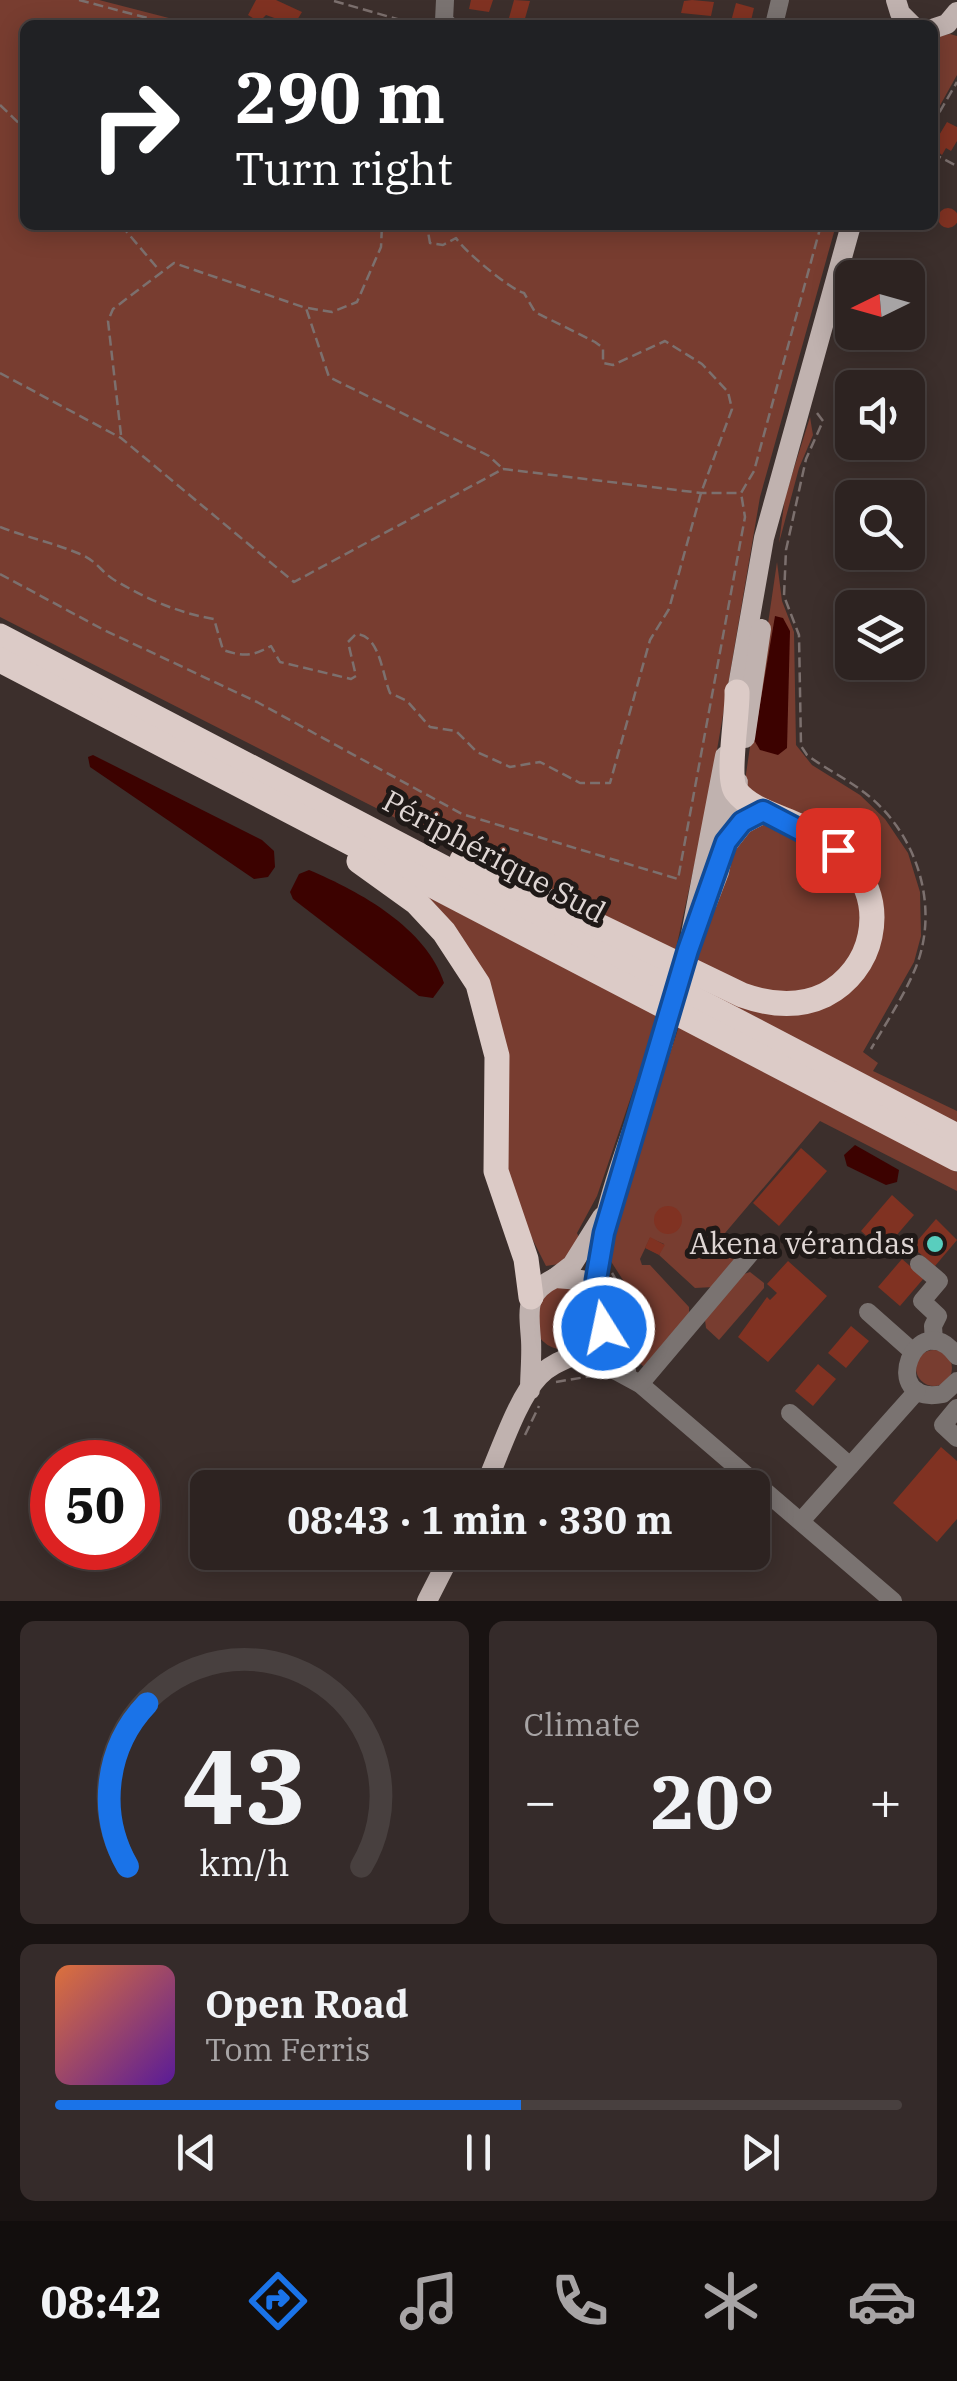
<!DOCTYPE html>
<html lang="en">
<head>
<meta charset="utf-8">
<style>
  :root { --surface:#2d2321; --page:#352b2a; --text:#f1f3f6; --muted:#a7a4a5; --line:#48403f; --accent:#1a73e8 }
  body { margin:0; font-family:"IBM Plex Serif",serif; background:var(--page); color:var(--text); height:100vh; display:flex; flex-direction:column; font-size:38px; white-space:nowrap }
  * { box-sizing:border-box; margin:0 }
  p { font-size:32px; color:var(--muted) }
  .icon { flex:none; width:55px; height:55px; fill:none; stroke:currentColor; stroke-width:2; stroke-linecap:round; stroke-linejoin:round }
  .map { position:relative; height:1601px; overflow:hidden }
  .side { display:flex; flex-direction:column; gap:20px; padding:20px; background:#191312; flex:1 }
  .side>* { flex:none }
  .banner { position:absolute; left:20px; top:20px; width:918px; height:210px; border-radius:15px; box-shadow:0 5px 25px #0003,0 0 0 2px var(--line); background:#202124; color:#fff; overflow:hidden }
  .needle { width:65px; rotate:265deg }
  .fabs { position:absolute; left:835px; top:260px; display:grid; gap:20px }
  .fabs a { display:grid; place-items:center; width:90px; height:90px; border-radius:15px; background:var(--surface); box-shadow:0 5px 25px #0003,0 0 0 2px var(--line); font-size:50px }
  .speed { position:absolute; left:30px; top:1440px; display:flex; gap:20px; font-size:50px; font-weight:700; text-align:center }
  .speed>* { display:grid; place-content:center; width:130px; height:130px; border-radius:50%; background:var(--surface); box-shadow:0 5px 25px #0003,0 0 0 2px var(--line); line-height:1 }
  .speed .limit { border:15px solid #d22; background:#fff; color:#111 }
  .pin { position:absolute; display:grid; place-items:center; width:85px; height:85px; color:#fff; margin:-42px; border-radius:20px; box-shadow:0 5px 15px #0006 }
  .me { position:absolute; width:110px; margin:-55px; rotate:350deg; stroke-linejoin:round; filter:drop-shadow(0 0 8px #0008) }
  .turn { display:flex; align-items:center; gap:35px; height:210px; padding:0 50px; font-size:45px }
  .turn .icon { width:130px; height:130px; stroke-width:2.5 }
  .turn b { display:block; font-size:70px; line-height:85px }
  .big { font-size:75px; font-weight:700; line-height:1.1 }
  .side .card { flex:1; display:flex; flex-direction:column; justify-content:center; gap:15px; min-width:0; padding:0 35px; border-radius:15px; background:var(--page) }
  .side .dial { align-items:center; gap:0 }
  .dial svg { height:260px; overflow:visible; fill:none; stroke:var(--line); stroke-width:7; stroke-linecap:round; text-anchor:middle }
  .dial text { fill:var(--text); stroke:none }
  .song { display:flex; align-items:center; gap:30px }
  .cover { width:120px; height:120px; border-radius:15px; background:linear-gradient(135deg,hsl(20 70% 55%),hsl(270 70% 35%)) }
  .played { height:10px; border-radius:5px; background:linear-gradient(90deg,var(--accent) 55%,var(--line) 55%) }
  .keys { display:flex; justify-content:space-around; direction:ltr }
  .heat { display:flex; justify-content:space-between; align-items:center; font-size:55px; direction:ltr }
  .side .tiles { flex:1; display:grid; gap:20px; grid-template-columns:1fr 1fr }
  .card:last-child { grid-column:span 2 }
  .trip { position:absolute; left:190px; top:1470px; width:580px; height:100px; border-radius:15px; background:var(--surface); box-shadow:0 5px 25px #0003,0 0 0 2px var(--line); font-weight:700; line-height:100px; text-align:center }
  .tab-bar { display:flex; height:160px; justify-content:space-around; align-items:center; background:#120e0d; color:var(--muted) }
  .tab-bar .icon { width:70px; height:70px }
  .tab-bar .current { color:var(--accent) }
  .tab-bar b { font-size:45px; color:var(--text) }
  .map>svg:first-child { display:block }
  .green { fill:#783d30 }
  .water { fill:#3c0200 }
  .building { fill:#803222 }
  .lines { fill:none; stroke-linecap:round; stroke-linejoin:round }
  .path { stroke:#7c706e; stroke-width:2.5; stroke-dasharray:10 5; stroke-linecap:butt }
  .minor { stroke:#7a7371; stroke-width:18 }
  .major { stroke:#c0b2af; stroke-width:20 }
  .highway { stroke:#dccbc7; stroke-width:25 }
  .major-bridge { stroke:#c0b2af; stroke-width:20 }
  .route-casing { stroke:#114b97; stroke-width:25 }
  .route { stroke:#1a73e8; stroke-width:18 }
  .poi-dot { fill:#59cebe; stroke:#1f1917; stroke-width:4 }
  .labels { text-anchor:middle; stroke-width:10; stroke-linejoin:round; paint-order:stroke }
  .street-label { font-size:30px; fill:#dfd6d4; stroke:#1f1917 }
  .poi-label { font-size:30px; fill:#dfd6d4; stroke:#1f1917; text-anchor:end }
</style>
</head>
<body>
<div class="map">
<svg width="957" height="1601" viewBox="0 0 957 1601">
  <rect width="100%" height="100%" fill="#3c2f2c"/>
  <g class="green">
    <polygon points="0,0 99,0 196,25 25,25 25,225 836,225 760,497 708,803 675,953 437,839 0,617"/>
    <polygon points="950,34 957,36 957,75 933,118 933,37"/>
    <polygon points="810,417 813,435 799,468 779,543 785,497"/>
    <polygon points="777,562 782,601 794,632 796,745 812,765 860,795 885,819 908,853 920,892 921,936 914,962 863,1052 878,1063 873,1071 957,1111 957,1124 691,986 738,1004 858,981 874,880 756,799 745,781"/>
    <polygon points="767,822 832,853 862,896 856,956 823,987 764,996 697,968 696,954 729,852 739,836"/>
    <polygon points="395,880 659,1015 597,1196 577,1233 581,1242 559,1264 546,1266 509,1193 496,1021"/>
    <polygon points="679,1026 957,1172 957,1191 820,1121 720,1239 737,1258 714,1287 695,1288 659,1255 664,1244 650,1238 640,1259 642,1265 650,1265 689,1307 689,1315 644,1367 626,1350 634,1308 628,1288 605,1252"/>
    <polygon points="750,1272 764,1283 764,1288 719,1340 706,1328 705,1320 741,1275"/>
    <circle cx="565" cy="1318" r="32"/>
    <circle cx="934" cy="1368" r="18"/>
  </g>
  <g class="water">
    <polygon points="775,616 783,618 790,631 787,748 778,755 760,750 754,740"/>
    <polygon points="93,755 262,840 274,851 275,867 268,877 254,879 90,767 88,757"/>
    <path d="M309,870C361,892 426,928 444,983L433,998L419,996L293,899L290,892L299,874Z"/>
    <polygon points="855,1145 899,1170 897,1182 886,1185 847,1166 844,1155"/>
  </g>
  <g class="building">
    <polygon points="256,0 276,0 302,12 294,25 266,15 259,22 248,15"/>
    <polygon points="471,0 493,0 489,12 469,9"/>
    <polygon points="514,0 530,1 524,22 509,18"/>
    <polygon points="692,0 714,2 711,16 681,13 684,1"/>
    <polygon points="736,3 754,8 750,25 730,25"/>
    <polygon points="947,122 957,127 957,141 951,151 946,148 942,155 932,147"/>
    <circle cx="948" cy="218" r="10"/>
    <polygon points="801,1148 827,1171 779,1226 753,1203"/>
    <polygon points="892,1195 914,1215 883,1251 861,1231"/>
    <circle cx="668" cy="1220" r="14"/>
    <polygon points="936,1219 957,1240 935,1266 912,1247"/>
    <polygon points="650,1237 665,1245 659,1255 645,1248"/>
    <polygon points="902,1259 924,1278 900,1306 878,1287"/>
    <polygon points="788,1261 827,1296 768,1362 738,1337 767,1297 770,1300 777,1293 767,1284"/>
    <polygon points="851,1326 869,1341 846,1368 828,1353"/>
    <polygon points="818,1364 836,1379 813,1406 795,1391"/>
    <polygon points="941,1447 957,1461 957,1519 937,1542 893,1503"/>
  </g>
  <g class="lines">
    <g class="path">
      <polyline points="79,0 174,25"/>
      <polyline points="334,1 418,25"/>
      <polyline points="0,105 25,129"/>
      <polyline points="932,125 957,82"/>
      <polyline points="932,153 957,166"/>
      <polyline points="121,225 159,270"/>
      <polyline points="308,308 332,312 357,302 381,247 382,225"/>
      <polyline points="0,373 121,438 294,582 503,469 701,493 741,493 754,471 821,225"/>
      <path d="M817,413L823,421L806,459L786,550L784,596L799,635L801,746L807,755C826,769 847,779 865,793C917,833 940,906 916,967C904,996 886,1023 871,1049"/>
      <polyline points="121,435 108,321 113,309 174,263 306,308 329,377 489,456 502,468"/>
      <path d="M0,527C26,537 54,543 80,554C96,560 102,573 116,581C147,599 178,613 214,619L223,650C244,657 253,656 271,646L280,662L351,679L356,676L348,642L356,634C380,635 382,674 390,693L407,701L430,727L456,731L477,752L510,767L540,762L580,783H610L650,640L669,609L701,493L732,409L728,392L702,364L665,341L613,365L603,363V348L595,342L535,312L524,293C511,290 464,251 456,238L443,245L430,243L427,226L420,225"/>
      <polyline points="0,574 104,630 257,702 462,814 678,879 745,517 741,493"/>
      <polyline points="612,1273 627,1298 625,1336"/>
      <polyline points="556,1382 592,1376"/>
      <polyline points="525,1435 539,1406"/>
    </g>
    <g class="minor">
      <polyline points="445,0 444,21 449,25"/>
      <polyline points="774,25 780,0"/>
      <polyline points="919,1264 939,1281 922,1301 938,1316 933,1326 934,1341"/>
      <polyline points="868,1312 912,1351"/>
      <polyline points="606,1318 610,1344 627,1371"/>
      <polyline points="583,1353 640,1384 893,1601"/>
      <path d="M957,1356C916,1302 876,1407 943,1394L957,1381"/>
      <polyline points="640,1384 755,1248"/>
      <polyline points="957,1408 943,1425 957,1438"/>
      <polyline points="790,1413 850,1466"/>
      <polyline points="801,1521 917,1391"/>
    </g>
    <g class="major">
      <polyline points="896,0 900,13 912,25"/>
      <polyline points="932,29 947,24 957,12"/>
      <polyline points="735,703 764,538 851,225"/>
      <polyline points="745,738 761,629"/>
      <polyline points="707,903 719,872 738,782"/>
      <polyline points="688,950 725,756"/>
      <polyline points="555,1278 572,1265 602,1217"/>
      <path d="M597,1291C590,1227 643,1107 663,1042"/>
      <path d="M484,1488C499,1456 516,1400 539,1376C565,1348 616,1359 604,1303L581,1280L555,1278C524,1293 529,1311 531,1340C532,1357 530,1374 530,1390"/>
      <polyline points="427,1601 452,1552"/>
    </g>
    <g class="highway">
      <polyline points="0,636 957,1136"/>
      <polyline points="0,660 957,1159"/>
      <polyline points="726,842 742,822 763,811"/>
      <path d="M462,860L742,995C770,1005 798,1008 825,995C848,983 865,961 870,936C882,878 836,841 788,821C771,814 748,807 736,791C726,778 738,713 737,692"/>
      <polyline points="359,861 416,902 444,932 478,984 497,1056 496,1171 526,1259 531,1297"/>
    </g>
    <polyline class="major-bridge" points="663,1042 688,950"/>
  </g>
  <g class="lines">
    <g class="route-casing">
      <polyline id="route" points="604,1328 605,1308 596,1280 604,1233 688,950 726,842 742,822 763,811 838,850"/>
    </g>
    <use href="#route" class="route"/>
  </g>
  <circle class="poi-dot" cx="935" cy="1244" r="10"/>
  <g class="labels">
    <g class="street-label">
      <text transform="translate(494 857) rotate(28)" y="10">Périphérique Sud</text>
    </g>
    <g class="poi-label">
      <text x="915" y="1254">Akena vérandas</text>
    </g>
  </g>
</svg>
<div class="fabs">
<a><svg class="needle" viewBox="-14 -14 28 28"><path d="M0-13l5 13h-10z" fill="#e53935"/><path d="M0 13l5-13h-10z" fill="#a7a4a5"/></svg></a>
<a><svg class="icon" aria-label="sound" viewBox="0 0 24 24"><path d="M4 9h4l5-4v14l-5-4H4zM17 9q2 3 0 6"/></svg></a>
<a><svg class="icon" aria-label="search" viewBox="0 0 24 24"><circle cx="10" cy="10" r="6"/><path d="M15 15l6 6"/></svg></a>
<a><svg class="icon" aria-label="layers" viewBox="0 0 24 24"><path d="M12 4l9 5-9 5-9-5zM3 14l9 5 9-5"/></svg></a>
</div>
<div class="speed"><div class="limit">50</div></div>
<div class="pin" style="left:838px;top:850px;background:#d93025"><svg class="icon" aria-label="arrive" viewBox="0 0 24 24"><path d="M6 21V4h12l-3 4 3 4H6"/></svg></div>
<svg class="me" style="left:604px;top:1328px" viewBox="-20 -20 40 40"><circle r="17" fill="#1a73e8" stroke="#fff" stroke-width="3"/><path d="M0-11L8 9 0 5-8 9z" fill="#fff"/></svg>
<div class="trip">08:43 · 1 min · 330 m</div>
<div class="banner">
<div class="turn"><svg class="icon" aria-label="right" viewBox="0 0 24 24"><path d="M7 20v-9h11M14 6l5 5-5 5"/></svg><div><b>290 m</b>Turn right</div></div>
</div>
</div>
<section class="side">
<div class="tiles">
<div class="card dial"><svg viewBox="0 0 100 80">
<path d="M14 69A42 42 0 1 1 86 69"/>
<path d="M14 69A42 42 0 0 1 20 19" stroke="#1a73e8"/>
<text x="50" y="56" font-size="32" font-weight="700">43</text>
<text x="50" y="72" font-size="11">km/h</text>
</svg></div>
<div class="card"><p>Climate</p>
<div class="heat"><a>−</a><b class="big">20°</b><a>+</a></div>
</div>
<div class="card">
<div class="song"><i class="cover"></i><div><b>Open Road</b><p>Tom Ferris</p></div></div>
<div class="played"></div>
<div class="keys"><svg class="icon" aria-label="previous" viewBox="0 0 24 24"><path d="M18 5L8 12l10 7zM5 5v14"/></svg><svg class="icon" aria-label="pause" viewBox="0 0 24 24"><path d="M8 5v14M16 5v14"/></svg><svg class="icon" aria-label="next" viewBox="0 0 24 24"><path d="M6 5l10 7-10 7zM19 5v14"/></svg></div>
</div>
</div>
</section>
<nav class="tab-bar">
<b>08:42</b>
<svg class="icon current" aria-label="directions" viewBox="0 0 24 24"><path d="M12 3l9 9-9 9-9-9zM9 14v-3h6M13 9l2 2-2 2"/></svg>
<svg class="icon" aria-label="music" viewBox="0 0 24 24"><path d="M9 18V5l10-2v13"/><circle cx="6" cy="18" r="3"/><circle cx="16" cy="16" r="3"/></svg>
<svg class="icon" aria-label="phone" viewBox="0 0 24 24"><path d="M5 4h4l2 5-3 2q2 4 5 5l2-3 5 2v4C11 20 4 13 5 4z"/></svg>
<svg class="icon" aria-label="climate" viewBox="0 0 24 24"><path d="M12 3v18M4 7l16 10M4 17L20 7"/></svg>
<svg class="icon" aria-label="car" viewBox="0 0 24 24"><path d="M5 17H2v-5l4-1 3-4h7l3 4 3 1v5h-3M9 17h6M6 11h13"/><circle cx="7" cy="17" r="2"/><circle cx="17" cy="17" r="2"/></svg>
</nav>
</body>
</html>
